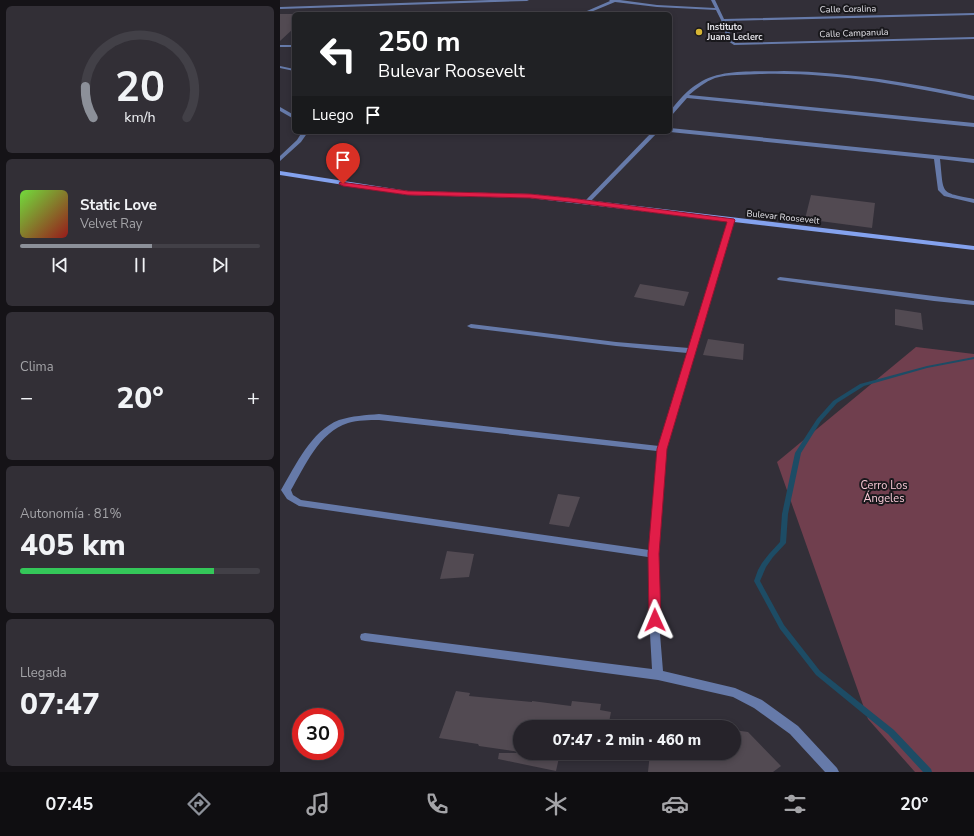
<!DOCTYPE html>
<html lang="es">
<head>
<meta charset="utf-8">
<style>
  :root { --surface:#26232a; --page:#322f36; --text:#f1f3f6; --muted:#a4a4a8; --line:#424047; --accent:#8c9099 }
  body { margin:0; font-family:"Nunito Sans",sans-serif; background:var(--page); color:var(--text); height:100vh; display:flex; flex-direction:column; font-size:15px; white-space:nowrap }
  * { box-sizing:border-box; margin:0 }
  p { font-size:13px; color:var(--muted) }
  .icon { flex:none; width:22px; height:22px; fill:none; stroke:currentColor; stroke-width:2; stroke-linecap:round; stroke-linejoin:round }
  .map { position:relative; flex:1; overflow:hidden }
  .panel { display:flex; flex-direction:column; gap:6px; padding:6px; background:#151317; width:280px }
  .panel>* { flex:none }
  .guide { position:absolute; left:12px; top:12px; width:380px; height:122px; border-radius:6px; box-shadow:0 2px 6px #0003,0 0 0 1px var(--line); background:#202124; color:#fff; overflow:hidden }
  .speed { position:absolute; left:12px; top:708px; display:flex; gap:8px; font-size:20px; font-weight:700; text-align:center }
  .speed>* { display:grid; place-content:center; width:52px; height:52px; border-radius:50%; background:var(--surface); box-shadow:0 2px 6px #0003,0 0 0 1px var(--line); line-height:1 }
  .speed .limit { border:6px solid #d22; background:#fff; color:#111 }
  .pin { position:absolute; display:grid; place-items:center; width:34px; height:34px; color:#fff; margin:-41px -17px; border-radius:50% 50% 50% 0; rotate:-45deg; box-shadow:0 0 4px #0007 }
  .pin .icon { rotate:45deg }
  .me { position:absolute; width:44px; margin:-22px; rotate:359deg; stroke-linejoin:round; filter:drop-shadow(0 0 3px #0008) }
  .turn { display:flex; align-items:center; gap:14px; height:84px; padding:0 20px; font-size:18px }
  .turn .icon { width:52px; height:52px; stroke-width:2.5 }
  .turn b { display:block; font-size:28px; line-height:34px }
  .then { display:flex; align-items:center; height:38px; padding:0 20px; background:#0003; gap:8px; font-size:15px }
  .big { font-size:30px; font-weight:800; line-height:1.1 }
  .panel .tile { flex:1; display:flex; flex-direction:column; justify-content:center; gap:6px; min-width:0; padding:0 14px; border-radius:6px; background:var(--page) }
  .panel .dial { align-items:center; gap:0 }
  .dial svg { height:104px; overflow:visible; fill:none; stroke:var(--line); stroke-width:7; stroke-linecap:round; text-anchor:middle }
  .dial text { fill:var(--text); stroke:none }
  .song { display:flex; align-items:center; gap:12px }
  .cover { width:48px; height:48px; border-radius:6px; background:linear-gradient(135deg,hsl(100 70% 55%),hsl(0 70% 35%)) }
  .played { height:4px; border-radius:2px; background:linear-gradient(90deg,var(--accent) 55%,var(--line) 55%) }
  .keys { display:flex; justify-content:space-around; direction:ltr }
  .heat { display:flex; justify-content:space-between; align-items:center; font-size:22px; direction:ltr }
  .charge { height:6px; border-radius:3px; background:linear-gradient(90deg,#34c759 81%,var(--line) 0) }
  .trip { position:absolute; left:233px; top:720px; width:228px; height:40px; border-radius:20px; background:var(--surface); box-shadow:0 2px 6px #0003,0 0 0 1px var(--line); font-weight:800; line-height:40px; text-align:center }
  .tabs { display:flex; height:64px; justify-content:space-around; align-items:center; background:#0f0e11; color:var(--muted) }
  .tabs .icon { width:28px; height:28px }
  .tabs .current { color:var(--accent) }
  .tabs b { font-size:18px; color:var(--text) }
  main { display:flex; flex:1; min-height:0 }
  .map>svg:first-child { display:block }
  .green { fill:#703f4e }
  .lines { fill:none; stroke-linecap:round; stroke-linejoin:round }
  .stream { fill:#1d4c65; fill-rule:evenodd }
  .building { fill:#524a52 }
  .street { fill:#667aa9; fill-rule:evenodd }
  .secondary { fill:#84a2ee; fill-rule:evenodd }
  .route { fill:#e11d48; stroke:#92132f }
  .poi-dot { fill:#d6b534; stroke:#19181c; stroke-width:1.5 }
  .labels { text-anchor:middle; stroke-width:4; stroke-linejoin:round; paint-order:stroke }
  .far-street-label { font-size:9px; fill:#e4e3e9; stroke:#19181c }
  .far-poi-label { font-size:9px; font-weight:bold; fill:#e4e3e9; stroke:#19181c; text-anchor:start }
  .park-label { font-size:11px; fill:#f8c9d6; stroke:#19181c }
</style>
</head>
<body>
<main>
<section class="panel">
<div class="tile dial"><svg viewBox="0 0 100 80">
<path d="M14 69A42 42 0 1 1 86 69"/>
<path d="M14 69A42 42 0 0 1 8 45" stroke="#8c9099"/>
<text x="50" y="56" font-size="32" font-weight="700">20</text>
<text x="50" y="72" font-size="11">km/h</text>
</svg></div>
<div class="tile">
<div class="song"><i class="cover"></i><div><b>Static Love</b><p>Velvet Ray</p></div></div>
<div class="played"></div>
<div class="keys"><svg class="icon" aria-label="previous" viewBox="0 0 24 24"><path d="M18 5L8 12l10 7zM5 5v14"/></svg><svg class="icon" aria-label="pause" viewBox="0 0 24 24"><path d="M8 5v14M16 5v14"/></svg><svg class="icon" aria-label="next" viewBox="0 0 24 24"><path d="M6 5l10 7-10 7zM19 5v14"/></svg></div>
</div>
<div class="tile"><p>Clima</p>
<div class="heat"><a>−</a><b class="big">20°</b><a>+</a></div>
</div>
<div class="tile"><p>Autonomía · 81%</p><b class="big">405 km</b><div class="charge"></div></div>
<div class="tile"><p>Llegada</p><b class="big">07:47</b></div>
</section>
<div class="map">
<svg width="694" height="772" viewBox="0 0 694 772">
  <rect width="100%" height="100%" fill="#322f38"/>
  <polygon class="green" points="636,347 694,354 694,772 635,772 588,719 497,462"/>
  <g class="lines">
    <polygon class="stream" points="694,357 694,359 647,368 584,386 557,403 541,421 521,453 508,514 506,543 493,557 486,567 480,581 504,625 540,671 614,730 651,769 652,772 643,772 608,734 536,675 500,629 474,581 478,570 482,563 489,554 500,542 502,514 515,453 537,419 553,401 580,384 647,366"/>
  </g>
  <g class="building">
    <polygon points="0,14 25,14 14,14 14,28 0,41"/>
    <polygon points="531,195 595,203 592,228 525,219"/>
    <polygon points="360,284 409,292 404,306 354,297"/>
    <polygon points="615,309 641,313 643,330 615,325"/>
    <polygon points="428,339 464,344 463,360 423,355"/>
    <polygon points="278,494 300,497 289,527 269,524"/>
    <polygon points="167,551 194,554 189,577 160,579"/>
    <polygon points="176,691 190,693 189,696 252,702 252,701 291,706 292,701 321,704 320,710 331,712 328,727 240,727 240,752 199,746 198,744 159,738"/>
    <polygon points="454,730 468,732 501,766 493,772 368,772 370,753 386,753 414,757 415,753 454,753"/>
    <polygon points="219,753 280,753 276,771 218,759"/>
  </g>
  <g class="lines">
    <g class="street">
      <polygon points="210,0 249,0 247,1 0,9 0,7"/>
      <polygon points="329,0 340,0 377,5 435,8 431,0 435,0 444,19 694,13 694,15 446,21 452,40 455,43 694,37 694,39 454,45 448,41 441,20 436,10 377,7 335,2 306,14 300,14 330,1"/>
      <rect x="0" y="45" width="14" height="2"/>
      <polygon points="0,66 14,69 14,71 0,68"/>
      <path d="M504,71C568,72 631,83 694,96V100C623,85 553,72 480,74C465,75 449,74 435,78C425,82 417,88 409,95L694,123V127L407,98L392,115L390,116V111C399,100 407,90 419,83C441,68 478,72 504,71Z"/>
      <polygon points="0,107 14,115 14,119 0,111"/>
      <path d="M390,128L694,159V163L660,159C664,195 659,192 694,199V203L664,196L658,190L654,159L390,132Z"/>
      <polygon points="22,132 28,132 21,142 0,161 0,156 17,140"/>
      <polygon points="372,132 378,132 309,203 305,203 305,201"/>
      <path d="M451,218L454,220L386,449L378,554L380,634L383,671L455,688L482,700L518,726L557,768L559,772H545L510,734L474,708L453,697L378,680L85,641L81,640L80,637L81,634L85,633L372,669L370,634L368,557L19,506L7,499L1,490C16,465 31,431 59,420C72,416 86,415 99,414L379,446L407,353L336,346L191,328L187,326L191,324L336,342L409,348L448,220ZM99,420L377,451L369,550L21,500L13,495L11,490C25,466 39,432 68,423C78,420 89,420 99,420Z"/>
      <polygon points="500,277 694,301 694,305 654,301 498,280 497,279 498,278"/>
    </g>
    <polygon class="secondary" points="0,171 128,191 250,194 290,198 694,246 694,250 250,198 128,195 0,175"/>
  </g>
  <polygon class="route" points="60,182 128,191 250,194 290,198 454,219 455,220 387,449 379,554 381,620 379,624 375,625 371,624 369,620 368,554 377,449 447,222 290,202 250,198 128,195 63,186 59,184"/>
  <circle class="poi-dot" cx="419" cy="32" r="4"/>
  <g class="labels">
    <g class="far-street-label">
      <text transform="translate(568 9) rotate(-1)" y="3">Calle Coralina</text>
      <text transform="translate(574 33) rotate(-2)" y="3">Calle Campanula</text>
      <text transform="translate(503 217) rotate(6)" y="3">Bulevar Roosevelt</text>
    </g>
    <g class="far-poi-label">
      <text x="427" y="30">Instituto<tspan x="427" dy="10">Juana Leclerc</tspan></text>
    </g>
    <g class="park-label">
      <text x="604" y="489">Cerro Los<tspan x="604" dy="13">Ángeles</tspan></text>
    </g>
  </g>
</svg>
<div class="speed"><div class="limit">30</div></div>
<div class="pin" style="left:63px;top:184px;background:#d93025"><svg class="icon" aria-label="arrive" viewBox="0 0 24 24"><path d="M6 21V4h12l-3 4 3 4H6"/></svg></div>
<svg class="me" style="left:375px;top:620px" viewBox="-20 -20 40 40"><path d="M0-17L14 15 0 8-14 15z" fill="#e11d48" stroke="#fff" stroke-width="4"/></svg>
<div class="trip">07:47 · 2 min · 460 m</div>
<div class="guide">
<div class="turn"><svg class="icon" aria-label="left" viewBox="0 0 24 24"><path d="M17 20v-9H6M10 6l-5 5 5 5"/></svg><div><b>250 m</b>Bulevar Roosevelt</div></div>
<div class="then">Luego<svg class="icon" aria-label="arrive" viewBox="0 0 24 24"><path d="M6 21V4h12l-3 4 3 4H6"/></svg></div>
</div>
</div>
</main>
<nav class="tabs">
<b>07:45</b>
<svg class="icon current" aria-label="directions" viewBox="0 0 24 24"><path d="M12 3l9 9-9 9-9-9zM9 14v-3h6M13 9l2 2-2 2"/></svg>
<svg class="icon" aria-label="music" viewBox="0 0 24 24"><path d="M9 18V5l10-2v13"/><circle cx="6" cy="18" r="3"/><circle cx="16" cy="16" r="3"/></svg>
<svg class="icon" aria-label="phone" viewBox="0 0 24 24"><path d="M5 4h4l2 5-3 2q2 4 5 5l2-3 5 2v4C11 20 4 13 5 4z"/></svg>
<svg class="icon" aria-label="climate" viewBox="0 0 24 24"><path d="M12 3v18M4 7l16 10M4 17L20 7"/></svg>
<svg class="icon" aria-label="car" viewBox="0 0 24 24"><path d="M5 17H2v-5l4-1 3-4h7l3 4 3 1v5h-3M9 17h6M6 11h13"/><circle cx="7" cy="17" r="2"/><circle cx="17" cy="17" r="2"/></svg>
<svg class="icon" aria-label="filters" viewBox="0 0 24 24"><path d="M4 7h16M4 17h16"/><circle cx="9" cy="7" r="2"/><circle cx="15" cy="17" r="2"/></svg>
<b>20°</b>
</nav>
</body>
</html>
